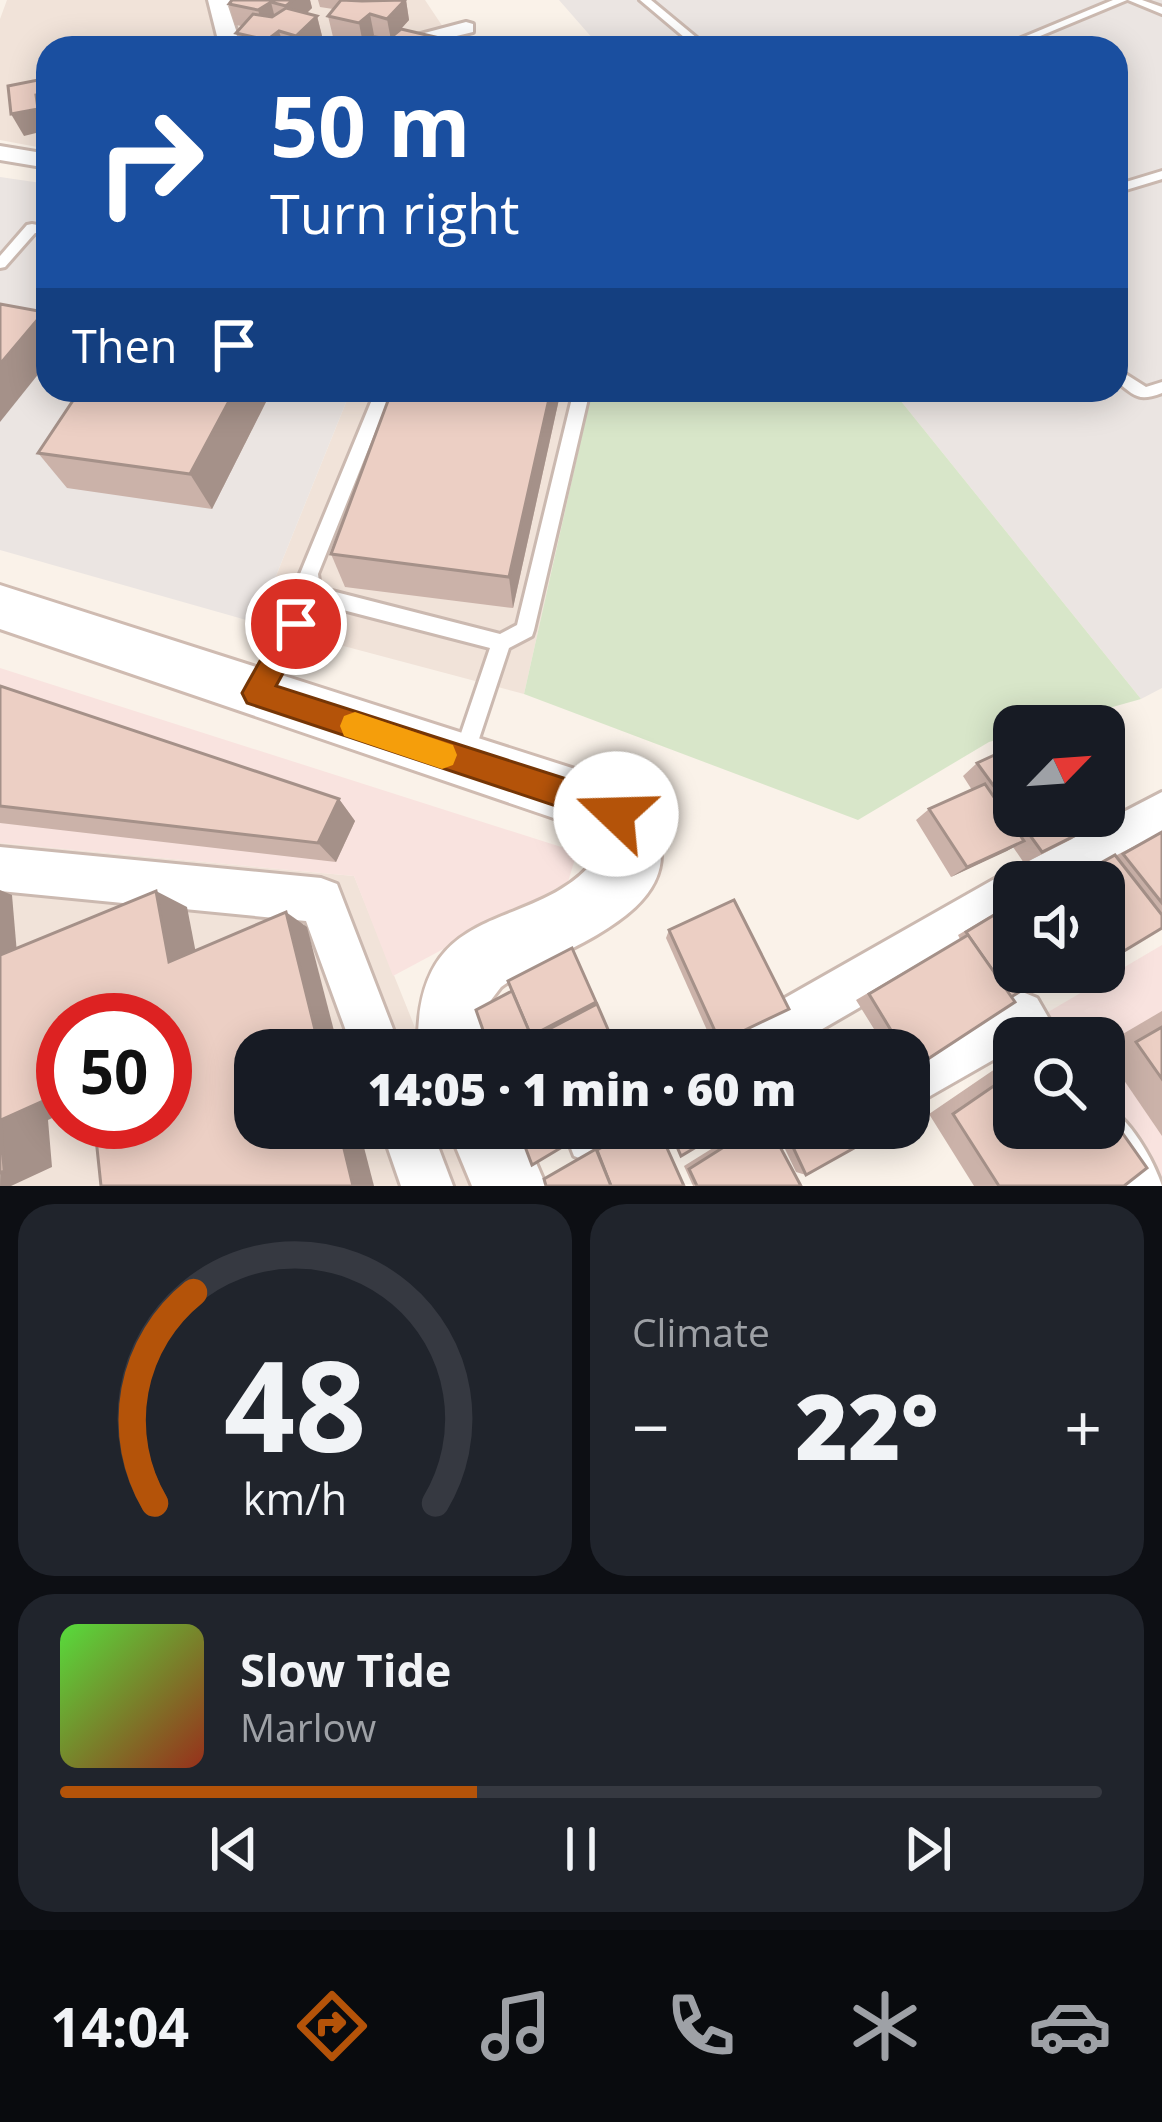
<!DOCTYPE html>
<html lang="en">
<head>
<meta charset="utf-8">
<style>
  :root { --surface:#171b24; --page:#20242c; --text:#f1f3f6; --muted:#9ea1a6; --line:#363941; --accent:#b45309 }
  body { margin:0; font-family:"Open Sans",sans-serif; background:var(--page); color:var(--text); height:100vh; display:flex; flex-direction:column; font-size:45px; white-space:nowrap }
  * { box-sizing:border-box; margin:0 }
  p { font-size:39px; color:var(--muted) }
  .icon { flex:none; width:66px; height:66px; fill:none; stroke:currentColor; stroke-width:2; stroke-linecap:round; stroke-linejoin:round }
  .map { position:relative; height:1186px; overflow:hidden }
  .panel { display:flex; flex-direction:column; gap:18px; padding:18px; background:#0d0f14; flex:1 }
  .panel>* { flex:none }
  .guide { position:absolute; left:36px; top:36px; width:1092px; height:366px; border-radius:36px; box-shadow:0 6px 30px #0003; background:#1a4fa0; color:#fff; overflow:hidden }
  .needle { width:78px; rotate:65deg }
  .fabs { position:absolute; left:993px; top:705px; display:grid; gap:24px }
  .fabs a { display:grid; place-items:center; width:132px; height:132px; border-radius:24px; background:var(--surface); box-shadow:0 6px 30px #0003; font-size:60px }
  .speed { position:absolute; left:36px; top:993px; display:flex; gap:24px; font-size:60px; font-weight:700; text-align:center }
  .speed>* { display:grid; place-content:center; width:156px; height:156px; border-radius:50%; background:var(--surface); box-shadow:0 6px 30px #0003; line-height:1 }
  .speed .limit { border:18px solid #d22; background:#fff; color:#111 }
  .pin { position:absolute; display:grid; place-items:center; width:102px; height:102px; color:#fff; margin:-51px; border:6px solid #fff; border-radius:50%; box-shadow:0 3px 12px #0007 }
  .me { position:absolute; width:132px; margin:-66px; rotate:291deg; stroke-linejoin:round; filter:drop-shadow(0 0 9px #0008) }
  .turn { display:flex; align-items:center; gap:42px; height:252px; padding:0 36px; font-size:54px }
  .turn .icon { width:156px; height:156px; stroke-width:2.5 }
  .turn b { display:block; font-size:84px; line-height:102px }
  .then { display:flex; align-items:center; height:114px; padding:0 36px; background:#0003; gap:24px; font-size:45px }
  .big { font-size:90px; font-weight:800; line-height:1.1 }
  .panel .widget { flex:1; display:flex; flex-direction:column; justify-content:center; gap:18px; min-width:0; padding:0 42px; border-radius:36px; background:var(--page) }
  .panel .dial { align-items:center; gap:0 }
  .dial svg { height:312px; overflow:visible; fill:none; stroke:var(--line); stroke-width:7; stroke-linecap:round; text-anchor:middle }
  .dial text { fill:var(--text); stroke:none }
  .song { display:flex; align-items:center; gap:36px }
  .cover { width:144px; height:144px; border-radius:18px; background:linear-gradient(135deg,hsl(110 70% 55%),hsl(10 70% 35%)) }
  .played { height:12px; border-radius:6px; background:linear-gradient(90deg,var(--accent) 40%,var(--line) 40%) }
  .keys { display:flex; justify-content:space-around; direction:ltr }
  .heat { display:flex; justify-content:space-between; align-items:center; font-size:66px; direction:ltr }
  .panel .tiles { flex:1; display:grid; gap:18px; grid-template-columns:1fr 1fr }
  .widget:last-child { grid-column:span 2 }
  .trip { position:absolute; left:234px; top:1029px; width:696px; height:120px; border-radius:36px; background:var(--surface); box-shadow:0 6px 30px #0003; font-weight:800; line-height:120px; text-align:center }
  .tabs { display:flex; height:192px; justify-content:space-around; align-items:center; background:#090b0e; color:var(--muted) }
  .tabs .icon { width:84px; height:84px }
  .tabs .current { color:var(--accent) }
  .tabs b { font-size:54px; color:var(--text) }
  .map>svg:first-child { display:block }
  .residential { fill:#f1e3d9; fill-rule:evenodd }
  .commercial { fill:#f9e3df }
  .industrial { fill:#ebe5e2 }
  .green { fill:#d8e6c9 }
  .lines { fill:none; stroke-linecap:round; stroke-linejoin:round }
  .service-casing { stroke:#cbb9b0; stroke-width:6 }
  .minor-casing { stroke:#cbb9b0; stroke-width:6 }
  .secondary-casing { stroke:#cfbbb1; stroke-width:6 }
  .service { fill:#fff; fill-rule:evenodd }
  .minor { fill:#fff; fill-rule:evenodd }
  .secondary { fill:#fff; fill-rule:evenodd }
  .wall { fill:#cbb2a9 }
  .shaded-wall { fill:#a59189 }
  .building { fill:#eccfc4; stroke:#a59189; stroke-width:3 }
  .route { fill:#b45309; stroke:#753606; stroke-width:3 }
  .slow { fill:#f59e0b }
</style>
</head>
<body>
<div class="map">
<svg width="1162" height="1186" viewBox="0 0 1162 1186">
  <rect width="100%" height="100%" fill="#faf2e9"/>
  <g class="residential">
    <polygon points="7,0 425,0 457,48 48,48 48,149 0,140 0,19"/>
    <polygon points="351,390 592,390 524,694 257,623"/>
    <path d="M0,843L354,876L424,1050H255V1128H458L483,1186H0ZM63,1020H165V1122H63Z"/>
  </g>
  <g class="commercial">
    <polygon points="0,668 577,852 568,882 393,976 354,876 0,843"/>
    <polygon points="1162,945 1162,1186 1104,1112 1104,1038 1052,1038 1038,1018"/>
  </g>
  <g class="industrial">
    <polygon points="559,0 1162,0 1162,688 1141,699 892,390 1116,390 1116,48 601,48"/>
    <polygon points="0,177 48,184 48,390 351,390 257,623 0,550"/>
  </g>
  <polygon class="green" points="592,390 892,390 1141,699 1045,726 1014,726 1014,735 989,742 858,820 524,694"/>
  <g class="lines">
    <g class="service-casing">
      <g id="service">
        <polygon points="640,0 651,0 709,48 697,48"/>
        <polygon points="1113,0 1127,0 1011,48 997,48"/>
        <polygon points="1128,0 1142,0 1162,7 1162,14"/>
        <polygon points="1162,171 1162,179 1116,193 1116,185"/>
        <polygon points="32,224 48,227 48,235 35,233 5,267 0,268 0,256 27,225"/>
        <path d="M1116,368L1146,387L1162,382V393C1138,402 1135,396 1116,381Z"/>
        <polygon points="376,390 392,390 318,574 320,588 500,634 517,625 574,390 590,390 534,630 532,636 509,648 473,757 470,764 463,767 456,764 453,757 490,648 316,603 266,695 259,698 252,695 249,689 303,593 300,574"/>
      </g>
    </g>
    <g class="minor-casing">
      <g id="minor">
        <polygon points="208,0 239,0 228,6 242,48 220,48"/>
        <polygon points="466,22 473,24 473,32 407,48 368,48"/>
        <polygon points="0,146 48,154 48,168 0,160"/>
        <polygon points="1162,792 1162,836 1078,882 1014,882 1014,918 786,1050 716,1050 723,1033 998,877"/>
        <polygon points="0,847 321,878 337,884 401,1050 353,1050 306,921 0,891"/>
        <polygon points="1020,991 1037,998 1060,1038 1014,1038 1014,1048 909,1108 909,1055"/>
        <path d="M1104,1105C1129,1116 1154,1161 1162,1186H1107L1073,1128H1104Z"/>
        <polygon points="381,1128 431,1128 453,1186 401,1186"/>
        <polygon points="571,1128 633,1128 626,1146 592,1163 574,1156 567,1138"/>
      </g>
    </g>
    <g class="secondary-casing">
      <g id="secondary">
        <path d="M0,585L625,785C641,798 649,811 656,830C689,916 550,951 501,987L488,1004L486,1050H418C414,891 537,938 598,856L597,838L586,829L0,629Z"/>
        <polygon points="448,1128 521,1128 546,1186 472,1186"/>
      </g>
    </g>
    <use href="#service" class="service"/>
    <use href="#minor" class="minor"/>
    <use href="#secondary" class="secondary"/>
  </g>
  <g class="wall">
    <polygon points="232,0 310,0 312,8 307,13 317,16 322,36 312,46 319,48 241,48 236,33 242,26 235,25 229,4"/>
    <polygon points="318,0 406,0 409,20 400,30 435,37 436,48 359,48 363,44 333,37 328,16 333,9 320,7"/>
    <polygon points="272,390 212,509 67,488 38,453"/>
    <polygon points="392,390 561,390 513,608 345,587 331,554"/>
    <polygon points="0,686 339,799 355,821 336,862 0,823"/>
    <polygon points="1014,746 1014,816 1083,816 1072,839 1024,863 1013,847 951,877 916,820 929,809 972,790 963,776 977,763"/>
    <polygon points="1162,832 1162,928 1119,954 1104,958 1104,882 1064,882"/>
    <polygon points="1014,910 1014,972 1054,972 1044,976 1011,997 914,1068 909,1068 909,1050 887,1050 856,1000 960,939 958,935 990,916 1002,917"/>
    <polygon points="669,930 789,1009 714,1046 666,938"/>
    <polygon points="1162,1011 1162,1136 1104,1051 1104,1045"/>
    <polygon points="1014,1056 1014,1128 1124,1186 974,1186 929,1114"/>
    <polygon points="745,1128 770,1128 801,1186 693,1186 684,1166"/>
    <polygon points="775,1128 865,1128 806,1175 796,1172"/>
  </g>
  <g class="shaded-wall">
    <polygon points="293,0 310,0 312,8 292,27 286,6"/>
    <polygon points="406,0 409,20 391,40 387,19"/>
    <polygon points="271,2 276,22 264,31 258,10"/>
    <polygon points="370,14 374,35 363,44 359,23"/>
    <polygon points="317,16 322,36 311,48 300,48 296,36"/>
    <polygon points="279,31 284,48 269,48 267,40"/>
    <polygon points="48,93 48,130 24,136 11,114 36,95"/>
    <polygon points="44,312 48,318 48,362 0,422 0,364"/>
    <polygon points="235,390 272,390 212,509 190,474"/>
    <polygon points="551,390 561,390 513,608 509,577"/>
    <polygon points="339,799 355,821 336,862 318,843"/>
    <polygon points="1024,841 1007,851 951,877 967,867"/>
    <polygon points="0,890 12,895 19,977 0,972"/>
    <polygon points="156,891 187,907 200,974 169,962"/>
    <polygon points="286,912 307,927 339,1050 320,1050"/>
    <polygon points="63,1092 63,1113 48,1120 52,1167 11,1186 0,1186 1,1120"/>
    <polygon points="339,1128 359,1128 374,1186 353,1186"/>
  </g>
  <g class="building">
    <polygon points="232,0 293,0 286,6 271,2 258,10 229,4"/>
    <polygon points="341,0 362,1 405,0 387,19 370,14 359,23 328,16"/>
    <polygon points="286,8 317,16 296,36 279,31 267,40 236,33 253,14 272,17"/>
    <polygon points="401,29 435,37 426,48 360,48 369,36 389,39"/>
    <polygon points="138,40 140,48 91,48"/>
    <polygon points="48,78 48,93 36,95 38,109 11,114 8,86"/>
    <polygon points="0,304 44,312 0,364"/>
    <polygon points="80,390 235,390 190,474 38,453"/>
    <polygon points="392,390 551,390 509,577 331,554"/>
    <polygon points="0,686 339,799 318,843 0,806"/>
    <polygon points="1014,746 1014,814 977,763"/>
    <polygon points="985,784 1024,841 967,867 929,809"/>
    <polygon points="1016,816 1083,816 1092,827 1042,852"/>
    <polygon points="1162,832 1162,903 1123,854"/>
    <polygon points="1115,855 1162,915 1162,928 1119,954 1104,934 1104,882 1067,882"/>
    <polygon points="156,891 169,962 286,912 320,1050 255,1050 255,1128 339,1128 353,1186 101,1186 95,1129 109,1122 165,1122 165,1096 170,1094 165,1062 165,1020 63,1020 63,1092 1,1120 4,1171 0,1173 0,955"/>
    <polygon points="734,900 789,1009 720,1042 669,930"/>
    <polygon points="999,912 1014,933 1014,972 1041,972 1045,976 1011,997 966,932"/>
    <polygon points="968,935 1015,1002 914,1068 909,1059 909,1050 903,1050 869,994"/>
    <polygon points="572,948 596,1002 531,1036 508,981"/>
    <polygon points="512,991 532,1038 597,1004 613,1041 596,1050 490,1050 476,1010"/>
    <polygon points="1162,1027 1162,1079 1136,1042"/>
    <polygon points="814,1032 824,1050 779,1050"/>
    <polygon points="614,1040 619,1050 596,1050"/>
    <polygon points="1014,1072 1014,1128 1104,1128 1104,1107 1147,1168 1124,1186 999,1186 953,1114"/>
    <polygon points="518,1128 569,1128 574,1140 532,1165"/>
    <polygon points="569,1128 589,1128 573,1137"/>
    <polygon points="636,1128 658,1128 684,1186 611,1186 597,1150"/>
    <polygon points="669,1128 728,1128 681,1156"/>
    <polygon points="754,1128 770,1128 801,1186 697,1186 689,1169"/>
    <polygon points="784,1128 865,1128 870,1139 806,1175"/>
    <polygon points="596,1149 611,1186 546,1186 544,1179"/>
  </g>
  <polygon class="route" points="296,612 306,615 310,624 276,686 604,791 627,803 632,814 627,825 616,830 595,819 247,703 242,693 247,684 286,615"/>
  <polygon class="slow" points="355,712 453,745 457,755 453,765 442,769 344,736 340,726 344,716"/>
</svg>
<div class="fabs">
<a><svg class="needle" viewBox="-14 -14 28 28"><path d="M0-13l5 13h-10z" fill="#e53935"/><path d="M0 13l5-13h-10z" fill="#9ea1a6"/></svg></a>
<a><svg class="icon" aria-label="sound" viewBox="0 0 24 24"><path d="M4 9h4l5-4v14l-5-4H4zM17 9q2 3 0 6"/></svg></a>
<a><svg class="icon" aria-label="search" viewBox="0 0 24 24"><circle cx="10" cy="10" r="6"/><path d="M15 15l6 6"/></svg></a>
</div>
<div class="speed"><div class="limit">50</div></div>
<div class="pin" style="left:296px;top:624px;background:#d93025"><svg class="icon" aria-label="arrive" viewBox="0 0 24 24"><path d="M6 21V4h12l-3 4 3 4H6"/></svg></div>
<svg class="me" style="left:616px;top:814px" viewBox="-20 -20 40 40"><circle r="19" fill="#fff"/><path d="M0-13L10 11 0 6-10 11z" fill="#b45309"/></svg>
<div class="trip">14:05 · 1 min · 60 m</div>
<div class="guide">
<div class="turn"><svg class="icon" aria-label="right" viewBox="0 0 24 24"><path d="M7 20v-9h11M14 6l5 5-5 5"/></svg><div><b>50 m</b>Turn right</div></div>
<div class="then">Then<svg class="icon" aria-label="arrive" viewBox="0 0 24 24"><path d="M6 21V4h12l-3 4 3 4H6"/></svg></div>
</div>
</div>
<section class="panel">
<div class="tiles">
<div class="widget dial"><svg viewBox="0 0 100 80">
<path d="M14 69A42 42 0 1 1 86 69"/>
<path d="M14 69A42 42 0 0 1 24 15" stroke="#b45309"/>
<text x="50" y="56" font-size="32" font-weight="700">48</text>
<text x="50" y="72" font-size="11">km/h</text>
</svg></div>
<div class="widget"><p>Climate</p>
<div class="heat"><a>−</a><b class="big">22°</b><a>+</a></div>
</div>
<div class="widget">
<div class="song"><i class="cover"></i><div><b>Slow Tide</b><p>Marlow</p></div></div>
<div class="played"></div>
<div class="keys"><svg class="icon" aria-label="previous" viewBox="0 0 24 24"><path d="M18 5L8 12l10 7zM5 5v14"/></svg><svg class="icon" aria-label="pause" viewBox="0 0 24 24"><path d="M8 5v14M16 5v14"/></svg><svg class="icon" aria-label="next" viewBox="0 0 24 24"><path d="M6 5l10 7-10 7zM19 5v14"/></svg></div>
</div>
</div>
</section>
<nav class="tabs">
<b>14:04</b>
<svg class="icon current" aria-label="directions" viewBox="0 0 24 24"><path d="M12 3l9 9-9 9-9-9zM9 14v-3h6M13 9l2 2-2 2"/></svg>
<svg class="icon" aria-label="music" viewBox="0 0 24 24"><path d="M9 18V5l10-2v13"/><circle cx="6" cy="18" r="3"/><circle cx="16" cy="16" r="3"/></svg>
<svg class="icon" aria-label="phone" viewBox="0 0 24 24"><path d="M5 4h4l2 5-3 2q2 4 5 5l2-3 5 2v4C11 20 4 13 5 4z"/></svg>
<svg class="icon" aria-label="climate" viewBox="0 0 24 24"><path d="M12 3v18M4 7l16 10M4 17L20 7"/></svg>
<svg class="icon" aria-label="car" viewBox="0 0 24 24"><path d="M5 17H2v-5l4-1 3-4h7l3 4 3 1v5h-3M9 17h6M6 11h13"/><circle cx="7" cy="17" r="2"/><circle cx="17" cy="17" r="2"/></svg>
</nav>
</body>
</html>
